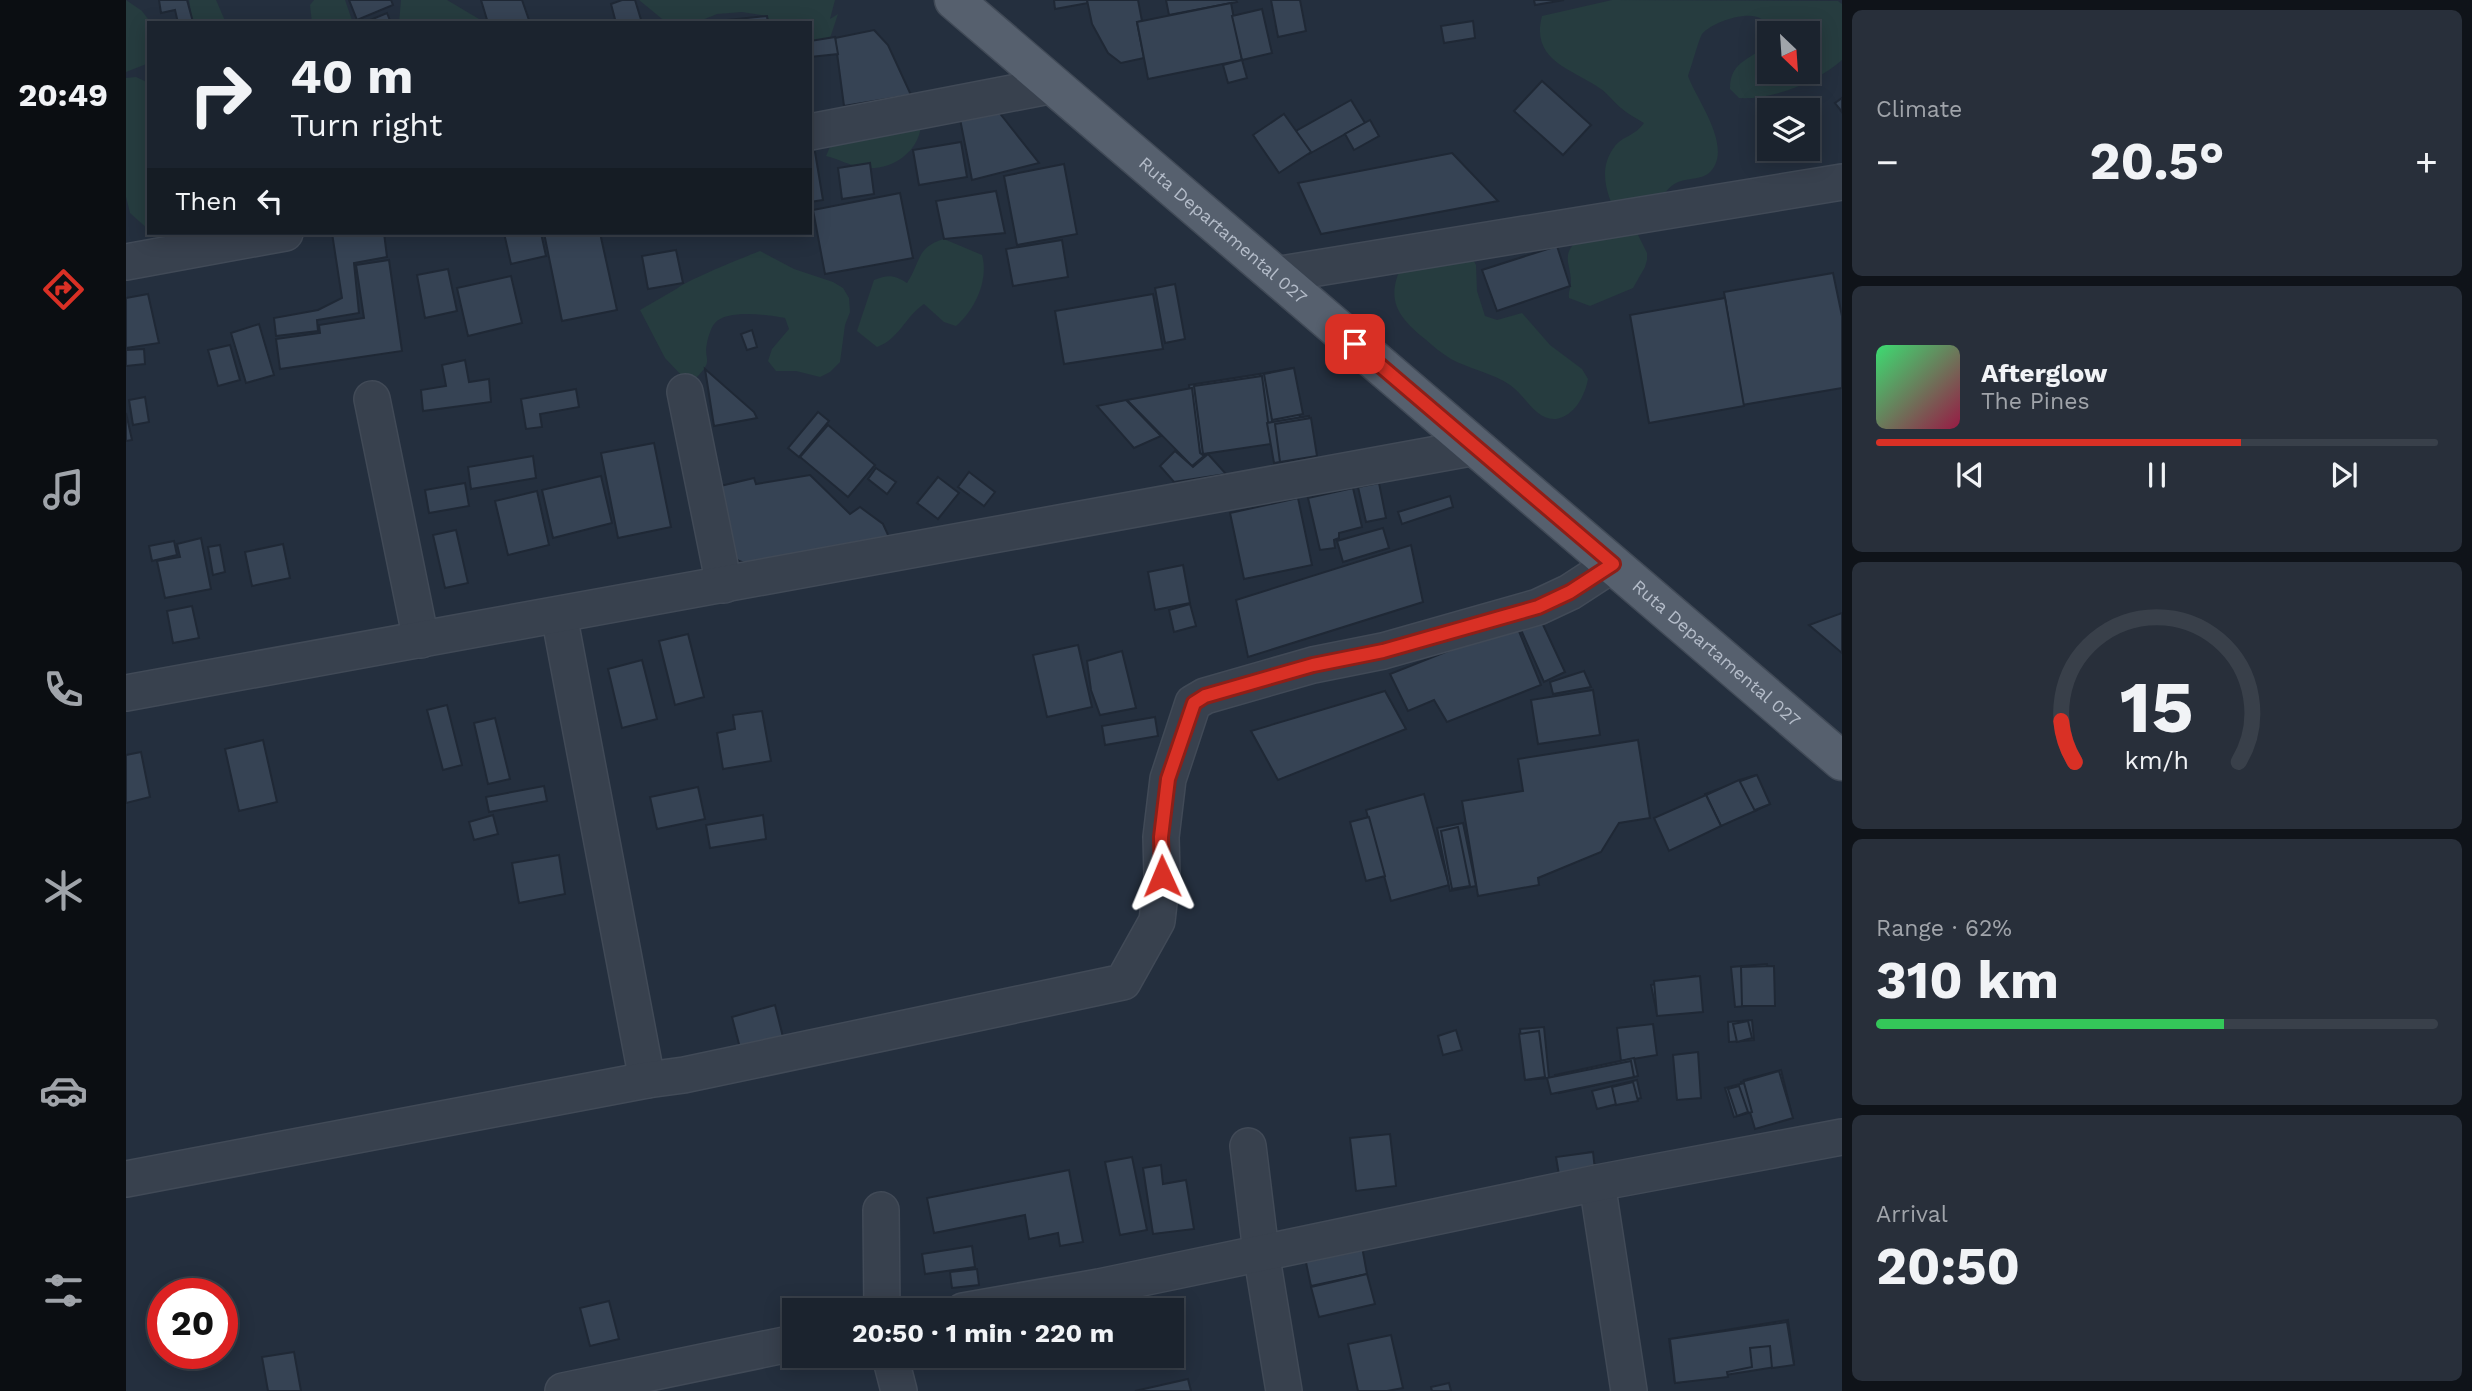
<!DOCTYPE html>
<html lang="en">
<head>
<meta charset="utf-8">
<style>
  :root { --surface:#1b232e; --page:#282f3a; --text:#f1f3f6; --muted:#a0a4aa; --line:#39404a; --accent:#d93025 }
  body { margin:0; font-family:"Work Sans",sans-serif; background:var(--page); color:var(--text); height:100vh; display:flex; flex-direction:column; font-size:26px; white-space:nowrap }
  * { box-sizing:border-box; margin:0 }
  p { font-size:23px; color:var(--muted) }
  .icon { flex:none; width:38px; height:38px; fill:none; stroke:currentColor; stroke-width:2; stroke-linecap:round; stroke-linejoin:round }
  .map { position:relative; flex:1; overflow:hidden }
  .panel { display:flex; flex-direction:column; gap:10px; padding:10px; background:#0f1319; width:630px }
  .panel>* { flex:none }
  .guide { position:absolute; left:21px; top:21px; width:665px; height:214px; border-radius:0px; box-shadow:0 4px 18px #0003,0 0 0 2px var(--line); background:#1b232e; color:var(--text); overflow:hidden }
  .needle { width:46px; rotate:155deg }
  .tools { position:absolute; left:1631px; top:21px; display:grid; gap:14px }
  .tools a { display:grid; place-items:center; width:63px; height:63px; border-radius:0px; background:var(--surface); box-shadow:0 4px 18px #0003,0 0 0 2px var(--line); font-size:35px }
  .speed { position:absolute; left:21px; top:1278px; display:flex; gap:14px; font-size:35px; font-weight:700; text-align:center }
  .speed>* { display:grid; place-content:center; width:91px; height:91px; border-radius:50%; background:var(--surface); box-shadow:0 4px 18px #0003,0 0 0 2px var(--line); line-height:1 }
  .speed .limit { border:10px solid #d22; background:#fff; color:#111 }
  .pin { position:absolute; display:grid; place-items:center; width:60px; height:60px; color:#fff; margin:-30px; border-radius:14px; box-shadow:0 4px 10px #0006 }
  .me { position:absolute; width:77px; margin:-38px; rotate:359deg; stroke-linejoin:round; filter:drop-shadow(0 0 5px #0008) }
  .turn { display:flex; align-items:center; gap:24px; height:147px; padding:0 28px; font-size:32px }
  .turn .icon { width:91px; height:91px; stroke-width:2.5 }
  .turn b { display:block; font-size:49px; line-height:60px }
  .then { display:flex; align-items:center; height:66px; padding:0 28px; background:#0003; gap:14px; font-size:26px }
  .big { font-size:52px; font-weight:700; line-height:1.1 }
  .panel .widget { flex:1; display:flex; flex-direction:column; justify-content:center; gap:10px; min-width:0; padding:0 24px; border-radius:10px; background:var(--page) }
  .panel .dial { align-items:center; gap:0 }
  .dial svg { height:182px; overflow:visible; fill:none; stroke:var(--line); stroke-width:7; stroke-linecap:round; text-anchor:middle }
  .dial text { fill:var(--text); stroke:none }
  .song { display:flex; align-items:center; gap:21px }
  .cover { width:84px; height:84px; border-radius:10px; background:linear-gradient(135deg,hsl(140 70% 55%),hsl(340 70% 35%)) }
  .played { height:7px; border-radius:4px; background:linear-gradient(90deg,var(--accent) 65%,var(--line) 65%) }
  .keys { display:flex; justify-content:space-around; direction:ltr }
  .heat { display:flex; justify-content:space-between; align-items:center; font-size:38px; direction:ltr }
  .charge { height:10px; border-radius:5px; background:linear-gradient(90deg,#34c759 62%,var(--line) 0) }
  .trip { position:absolute; left:656px; top:1298px; width:402px; height:70px; border-radius:0px; background:var(--surface); box-shadow:0 4px 18px #0003,0 0 0 2px var(--line); font-weight:700; line-height:70px; text-align:center }
  main { display:flex; flex:1; min-height:0 }
  .tab-bar { display:flex; flex-direction:column; width:126px; justify-content:space-around; align-items:center; background:#0b0e12; color:var(--muted) }
  .tab-bar .icon { width:49px; height:49px }
  .tab-bar .selected { color:var(--accent) }
  .tab-bar b { font-size:32px; color:var(--text) }
  .map>svg:first-child { display:block }
  .green { fill:#263c3f }
  .building { fill:#364354; stroke:#1f2835; stroke-width:2 }
  .lines { fill:none; stroke-linecap:round; stroke-linejoin:round }
  .minor-casing { stroke:#414a57; stroke-width:38 }
  .major-casing { stroke:#414a57; stroke-width:41 }
  .minor { stroke:#38414e; stroke-width:35 }
  .major { stroke:#56606e; stroke-width:38 }
  .route-casing { stroke:#8d1f18; stroke-width:18 }
  .route { stroke:#d93025; stroke-width:12 }
  .labels { text-anchor:middle; stroke-width:7; stroke-linejoin:round; paint-order:stroke }
  .street-label { font-size:18px; fill:#b4bcc9; stroke:#1d2633 }
</style>
</head>
<body>
<main>
<nav class="tab-bar">
<b>20:49</b>
<svg class="icon selected" aria-label="directions" viewBox="0 0 24 24"><path d="M12 3l9 9-9 9-9-9zM9 14v-3h6M13 9l2 2-2 2"/></svg>
<svg class="icon" aria-label="music" viewBox="0 0 24 24"><path d="M9 18V5l10-2v13"/><circle cx="6" cy="18" r="3"/><circle cx="16" cy="16" r="3"/></svg>
<svg class="icon" aria-label="phone" viewBox="0 0 24 24"><path d="M5 4h4l2 5-3 2q2 4 5 5l2-3 5 2v4C11 20 4 13 5 4z"/></svg>
<svg class="icon" aria-label="climate" viewBox="0 0 24 24"><path d="M12 3v18M4 7l16 10M4 17L20 7"/></svg>
<svg class="icon" aria-label="car" viewBox="0 0 24 24"><path d="M5 17H2v-5l4-1 3-4h7l3 4 3 1v5h-3M9 17h6M6 11h13"/><circle cx="7" cy="17" r="2"/><circle cx="17" cy="17" r="2"/></svg>
<svg class="icon" aria-label="filters" viewBox="0 0 24 24"><path d="M4 7h16M4 17h16"/><circle cx="9" cy="7" r="2"/><circle cx="15" cy="17" r="2"/></svg>
</nav>
<div class="map">
<svg width="1716" height="1391" viewBox="0 0 1716 1391">
  <rect width="100%" height="100%" fill="#242f3e"/>
  <g class="green">
    <polygon points="0,0 16,11 25,23 23,23 23,63 0,72"/>
    <polygon points="63,0 90,0 100,23 67,23"/>
    <polygon points="188,0 219,0 227,23 186,23 184,5"/>
    <polygon points="275,0 321,0 353,19 355,23 273,23"/>
    <polygon points="513,0 709,0 704,19 712,14 704,38 684,41 684,23 645,23 641,16 616,12 591,14 569,23 541,23"/>
    <path d="M1486,0L1712,1L1716,4V60C1691,82 1647,100 1613,98L1604,89C1604,58 1628,61 1643,41V72H1682V33H1648C1644,30 1641,24 1637,20C1623,9 1587,22 1576,34C1573,39 1565,68 1562,76C1570,99 1607,146 1585,171C1576,181 1562,177 1550,183C1542,187 1538,196 1530,200C1520,207 1500,207 1488,209C1479,189 1473,166 1489,146C1497,136 1509,136 1518,123C1510,118 1502,114 1495,108C1488,102 1482,94 1475,89C1447,69 1404,61 1416,16Z"/>
    <polygon points="10,77 23,83 23,230 4,213 0,197 0,78"/>
    <path d="M795,126C792,153 765,171 738,168C725,166 712,159 700,156L710,133Z"/>
    <path d="M1510,231L1521,253V260L1519,267L1507,288L1464,306L1443,298C1442,292 1445,288 1445,281C1444,262 1435,256 1452,239Z"/>
    <path d="M818,239L856,255C863,280 849,310 830,326L818,322L798,304C779,317 773,339 751,347L731,331L748,280C762,274 769,275 781,283C795,262 790,247 818,239Z"/>
    <path d="M634,251L668,269L707,282L717,288L723,298L724,312L719,325L714,362L704,372L694,377L670,371H650L642,361L646,349L663,329L659,318C643,315 601,309 589,323C585,327 582,338 581,343C577,361 589,359 570,378L557,377L539,358L514,310L552,288C557,282 623,255 634,251Z"/>
    <path d="M1344,254L1350,265L1351,291L1359,316L1371,320L1396,313L1424,345L1456,369L1462,379C1459,395 1449,416 1430,419C1410,421 1399,395 1384,385C1367,373 1343,369 1325,359C1315,353 1307,346 1299,339C1272,317 1259,300 1276,265Z"/>
  </g>
  <g class="building">
    <polygon points="33,0 61,0 67,22 52,23 49,10 35,13"/>
    <polygon points="223,0 265,0 267,5 231,20"/>
    <polygon points="355,0 396,0 404,23 362,23"/>
    <polygon points="496,0 509,0 516,23 490,23 485,4"/>
    <polygon points="928,0 961,0 962,3 929,9"/>
    <polygon points="961,0 1012,0 1016,21 1011,22 1018,58 995,63 982,53 966,24"/>
    <polygon points="1040,0 1110,0 1111,2 1043,15"/>
    <polygon points="1145,0 1174,0 1180,31 1152,37"/>
    <polygon points="1408,0 1438,0 1409,5"/>
    <polygon points="1105,3 1116,60 1022,79 1011,22"/>
    <polygon points="1136,9 1146,53 1116,60 1106,16"/>
    <polygon points="261,13 265,23 237,23"/>
    <polygon points="641,16 642,23 572,23"/>
    <polygon points="1347,21 1349,38 1318,43 1315,26"/>
    <polygon points="748,30 762,45 785,95 718,106 709,38"/>
    <polygon points="709,37 712,54 684,57 684,41"/>
    <polygon points="1116,60 1121,78 1102,83 1097,65"/>
    <polygon points="1416,81 1465,125 1437,155 1388,111"/>
    <polygon points="1716,98 1716,112 1709,103"/>
    <polygon points="1225,100 1239,123 1183,154 1170,131"/>
    <polygon points="872,111 913,163 846,180 834,119"/>
    <polygon points="1158,114 1185,152 1153,173 1127,135"/>
    <polygon points="1244,120 1253,136 1228,150 1219,134"/>
    <polygon points="835,142 841,177 793,185 787,150"/>
    <polygon points="689,152 697,200 684,202 684,153"/>
    <polygon points="1326,153 1372,201 1195,234 1172,183"/>
    <polygon points="744,163 748,194 716,199 712,168"/>
    <polygon points="938,164 951,234 891,245 878,176"/>
    <polygon points="870,191 879,233 818,239 810,201"/>
    <polygon points="774,193 787,258 699,274 687,210"/>
    <polygon points="206,233 258,233 261,257 228,263 233,313 191,320 192,331 150,336 148,318 192,310 216,298"/>
    <polygon points="378,233 415,233 420,256 385,264"/>
    <polygon points="418,233 474,233 491,310 436,321"/>
    <polygon points="936,240 942,277 887,286 880,249"/>
    <polygon points="1431,246 1444,286 1371,311 1356,270"/>
    <polygon points="550,250 557,283 522,289 516,256"/>
    <polygon points="263,260 276,351 154,369 150,339 194,333 193,325 238,318 230,265"/>
    <polygon points="322,269 331,311 299,318 291,275"/>
    <polygon points="1707,273 1716,316 1716,388 1616,405 1598,292"/>
    <polygon points="385,276 396,323 342,336 331,288"/>
    <polygon points="1049,284 1059,339 1039,343 1029,288"/>
    <polygon points="22,294 33,343 0,348 0,298"/>
    <polygon points="1027,294 1037,349 938,364 929,311"/>
    <polygon points="1599,298 1618,406 1523,423 1504,315"/>
    <polygon points="133,324 148,375 120,383 105,333"/>
    <polygon points="626,330 631,347 621,350 615,334"/>
    <polygon points="104,345 114,380 92,386 82,350"/>
    <polygon points="18,349 19,364 0,366 0,350"/>
    <polygon points="339,360 343,382 363,379 365,402 297,411 295,390 320,386 316,365"/>
    <polygon points="1167,368 1174,418 1141,423 1134,374"/>
    <polygon points="1168,368 1177,414 1146,420 1138,374"/>
    <polygon points="579,369 628,412 631,418 588,426"/>
    <polygon points="1134,374 1144,442 1074,454 1063,385"/>
    <polygon points="1136,376 1145,444 1077,454 1068,386"/>
    <polygon points="1066,388 1074,453 1078,456 1066,466 1001,400"/>
    <polygon points="450,389 453,407 414,414 416,427 400,429 395,399"/>
    <polygon points="19,397 23,422 7,425 3,400"/>
    <polygon points="1000,400 1035,436 1008,448 971,406"/>
    <polygon points="692,412 703,421 673,457 662,448"/>
    <polygon points="0,413 6,440 0,441"/>
    <polygon points="1183,416 1190,456 1148,463 1141,423"/>
    <polygon points="1185,418 1191,456 1154,462 1149,424"/>
    <polygon points="702,425 749,465 722,497 674,457"/>
    <polygon points="528,443 545,527 492,538 475,453"/>
    <polygon points="1049,451 1067,467 1082,454 1100,474 1048,482 1034,466"/>
    <polygon points="407,456 410,478 345,489 342,467"/>
    <polygon points="750,468 770,482 761,494 742,479"/>
    <polygon points="843,472 869,492 858,506 832,487"/>
    <polygon points="684,475 724,514 734,507 757,524 763,537 624,565 613,561 603,553 586,488 628,478 630,484"/>
    <polygon points="475,476 486,523 427,538 416,490"/>
    <polygon points="812,477 833,493 812,519 791,503"/>
    <polygon points="339,483 343,506 303,513 299,490"/>
    <polygon points="1253,483 1260,518 1240,522 1232,487"/>
    <polygon points="1227,488 1236,527 1213,533 1213,538 1208,540 1209,548 1194,550 1182,498"/>
    <polygon points="411,491 423,545 382,555 369,501"/>
    <polygon points="1324,496 1327,507 1276,524 1272,512"/>
    <polygon points="1172,498 1186,565 1118,579 1104,513"/>
    <polygon points="1257,528 1263,548 1217,562 1211,541"/>
    <polygon points="330,530 342,583 319,588 307,535"/>
    <polygon points="75,538 85,589 39,598 31,561 54,557 51,544"/>
    <polygon points="48,541 51,555 26,561 23,546"/>
    <polygon points="157,544 164,578 126,586 119,552"/>
    <polygon points="94,545 99,572 87,575 82,547"/>
    <polygon points="1285,545 1297,602 1122,657 1110,600"/>
    <polygon points="1057,565 1064,603 1029,610 1022,572"/>
    <polygon points="1064,604 1070,626 1048,632 1043,610"/>
    <polygon points="66,606 73,638 47,643 41,611"/>
    <polygon points="1716,613 1716,653 1683,625"/>
    <polygon points="1412,614 1439,672 1418,682 1392,623"/>
    <polygon points="1390,624 1415,685 1321,722 1308,700 1282,711 1264,674"/>
    <polygon points="562,634 578,697 549,705 533,641"/>
    <polygon points="952,645 966,707 921,717 907,655"/>
    <polygon points="996,651 1010,708 974,715 965,690 961,661"/>
    <polygon points="516,660 531,719 496,728 482,669"/>
    <polygon points="1458,671 1465,687 1427,694 1424,682"/>
    <polygon points="1467,690 1474,735 1412,744 1405,700"/>
    <polygon points="1259,691 1280,729 1152,780 1125,731"/>
    <polygon points="321,705 336,765 317,770 301,710"/>
    <polygon points="636,711 645,761 597,769 591,733 609,729 607,715"/>
    <polygon points="1029,717 1032,736 979,745 976,726"/>
    <polygon points="369,718 384,779 362,784 348,723"/>
    <polygon points="137,740 151,802 113,811 99,749"/>
    <polygon points="1512,740 1524,818 1493,823 1475,852 1412,878 1413,885 1352,896 1336,801 1397,791 1392,759"/>
    <polygon points="15,752 24,797 0,803 0,755"/>
    <polygon points="1630,775 1644,804 1629,811 1613,780"/>
    <polygon points="1631,775 1644,804 1597,823 1579,794"/>
    <polygon points="1613,780 1629,811 1595,826 1580,795"/>
    <polygon points="418,786 421,801 363,812 360,797"/>
    <polygon points="572,787 579,819 531,829 524,797"/>
    <polygon points="1298,794 1323,885 1265,901 1240,810"/>
    <polygon points="1580,795 1595,826 1543,851 1528,818"/>
    <polygon points="367,815 372,834 348,840 343,822"/>
    <polygon points="637,815 640,839 584,848 580,825"/>
    <polygon points="1243,817 1259,876 1240,881 1224,822"/>
    <polygon points="1337,823 1350,886 1324,891 1311,828"/>
    <polygon points="1332,827 1344,886 1326,889 1315,831"/>
    <polygon points="433,855 439,894 393,903 386,863"/>
    <polygon points="1641,964 1645,1004 1609,1007 1605,967"/>
    <polygon points="1648,966 1649,1006 1616,1006 1615,967"/>
    <polygon points="1569,976 1574,1005 1531,1014 1525,985"/>
    <polygon points="1574,976 1577,1012 1531,1016 1528,981"/>
    <polygon points="649,1005 657,1037 614,1048 606,1017"/>
    <polygon points="1626,1020 1628,1040 1603,1042 1602,1022"/>
    <polygon points="1622,1021 1626,1038 1611,1042 1607,1024"/>
    <polygon points="1527,1024 1531,1055 1495,1061 1491,1028"/>
    <polygon points="1418,1027 1423,1078 1399,1080 1394,1029"/>
    <polygon points="1330,1030 1336,1050 1317,1055 1312,1036"/>
    <polygon points="1413,1031 1419,1077 1399,1080 1393,1034"/>
    <polygon points="1572,1052 1575,1098 1551,1100 1547,1055"/>
    <polygon points="1508,1058 1512,1076 1433,1093 1429,1075"/>
    <polygon points="1505,1061 1508,1077 1425,1094 1421,1078"/>
    <polygon points="1655,1070 1665,1111 1628,1121 1618,1080"/>
    <polygon points="1653,1071 1667,1118 1629,1129 1615,1082"/>
    <polygon points="1511,1080 1515,1098 1471,1109 1466,1091"/>
    <polygon points="1507,1082 1512,1101 1490,1105 1486,1087"/>
    <polygon points="1618,1083 1626,1112 1608,1117 1599,1088"/>
    <polygon points="1613,1086 1622,1112 1611,1116 1602,1089"/>
    <polygon points="1264,1134 1270,1186 1230,1191 1224,1138"/>
    <polygon points="1465,1152 1468,1169 1435,1177 1431,1161"/>
    <polygon points="1467,1152 1469,1170 1433,1175 1430,1157"/>
    <polygon points="1006,1157 1021,1230 994,1235 979,1162"/>
    <polygon points="1035,1165 1037,1184 1060,1180 1068,1229 1027,1234 1017,1168"/>
    <polygon points="943,1170 957,1242 934,1246 932,1233 903,1239 899,1215 808,1233 801,1198"/>
    <polygon points="1235,1241 1241,1274 1185,1286 1178,1253"/>
    <polygon points="846,1246 849,1267 799,1274 796,1254"/>
    <polygon points="851,1269 853,1285 826,1288 824,1272"/>
    <polygon points="1241,1274 1249,1304 1193,1317 1185,1287"/>
    <polygon points="483,1301 493,1339 464,1346 454,1308"/>
    <polygon points="1662,1320 1668,1364 1549,1383 1543,1339"/>
    <polygon points="1661,1322 1668,1365 1646,1368 1644,1346 1624,1348 1626,1367 1601,1372 1602,1377 1549,1383 1544,1339"/>
    <polygon points="1265,1335 1277,1388 1261,1391 1232,1391 1222,1344"/>
    <polygon points="168,1352 175,1391 142,1391 136,1357"/>
    <polygon points="1062,1379 1065,1391 1009,1391"/>
    <polygon points="1323,1383 1325,1391 1306,1391 1305,1387"/>
  </g>
  <g class="lines">
    <g class="minor-casing">
      <g id="minor">
        <polyline points="684,132 928,85"/>
        <polyline points="0,262 159,233"/>
        <polyline points="1149,275 1716,182"/>
        <polyline points="559,392 598,585"/>
        <polyline points="246,399 295,640"/>
        <polyline points="433,615 521,1080"/>
        <polyline points="0,693 1350,447"/>
        <polyline points="1122,1146 1135,1252 1158,1391"/>
        <polyline points="0,1179 521,1080 558,1075 997,982 1031,921 1036,876 1035,837 1042,779 1067,703 1079,696 1187,665 1257,651 1412,607 1444,592 1487,564"/>
        <polyline points="1471,1183 1503,1391"/>
        <polyline points="755,1210 756,1311"/>
        <polyline points="837,1311 973,1287 1471,1183 1716,1137"/>
        <polyline points="764,1356 773,1391"/>
        <polyline points="437,1391 668,1343"/>
      </g>
    </g>
    <g class="major-casing">
      <g id="major">
        <path id="s1" d="M828,0L1716,761"/>
      </g>
    </g>
    <use href="#minor" class="minor"/>
    <use href="#major" class="major"/>
  </g>
  <g class="lines">
    <g class="route-casing">
      <polyline id="route" points="1036,876 1035,837 1042,779 1068,703 1079,696 1187,665 1257,651 1412,607 1444,592 1487,564 1229,344"/>
    </g>
    <use href="#route" class="route"/>
  </g>
  <g class="labels">
    <g class="street-label">
      <text dy="6" stroke="none"><textPath href="#s1" startOffset="354">Ruta Departamental 027</textPath></text>
      <text dy="6" stroke="none"><textPath href="#s1" startOffset="1004">Ruta Departamental 027</textPath></text>
    </g>
  </g>
</svg>
<div class="tools">
<a><svg class="needle" viewBox="-14 -14 28 28"><path d="M0-13l5 13h-10z" fill="#e53935"/><path d="M0 13l5-13h-10z" fill="#a0a4aa"/></svg></a>
<a><svg class="icon" aria-label="layers" viewBox="0 0 24 24"><path d="M12 4l9 5-9 5-9-5zM3 14l9 5 9-5"/></svg></a>
</div>
<div class="speed"><div class="limit">20</div></div>
<div class="pin" style="left:1229px;top:344px;background:#d93025"><svg class="icon" aria-label="arrive" viewBox="0 0 24 24"><path d="M6 21V4h12l-3 4 3 4H6"/></svg></div>
<svg class="me" style="left:1036px;top:876px" viewBox="-20 -20 40 40"><path d="M0-17L14 15 0 8-14 15z" fill="#d93025" stroke="#fff" stroke-width="4"/></svg>
<div class="trip">20:50 · 1 min · 220 m</div>
<div class="guide">
<div class="turn"><svg class="icon" aria-label="right" viewBox="0 0 24 24"><path d="M7 20v-9h11M14 6l5 5-5 5"/></svg><div><b>40 m</b>Turn right</div></div>
<div class="then">Then<svg class="icon" aria-label="left" viewBox="0 0 24 24"><path d="M17 20v-9H6M10 6l-5 5 5 5"/></svg></div>
</div>
</div>
<section class="panel">
<div class="widget"><p>Climate</p>
<div class="heat"><a>−</a><b class="big">20.5°</b><a>+</a></div>
</div>
<div class="widget">
<div class="song"><i class="cover"></i><div><b>Afterglow</b><p>The Pines</p></div></div>
<div class="played"></div>
<div class="keys"><svg class="icon" aria-label="previous" viewBox="0 0 24 24"><path d="M18 5L8 12l10 7zM5 5v14"/></svg><svg class="icon" aria-label="pause" viewBox="0 0 24 24"><path d="M8 5v14M16 5v14"/></svg><svg class="icon" aria-label="next" viewBox="0 0 24 24"><path d="M6 5l10 7-10 7zM19 5v14"/></svg></div>
</div>
<div class="widget dial"><svg viewBox="0 0 100 80">
<path d="M14 69A42 42 0 1 1 86 69"/>
<path d="M14 69A42 42 0 0 1 8 51" stroke="#d93025"/>
<text x="50" y="56" font-size="32" font-weight="700">15</text>
<text x="50" y="72" font-size="11">km/h</text>
</svg></div>
<div class="widget"><p>Range · 62%</p><b class="big">310 km</b><div class="charge"></div></div>
<div class="widget"><p>Arrival</p><b class="big">20:50</b></div>
</section>
</main>
</body>
</html>
